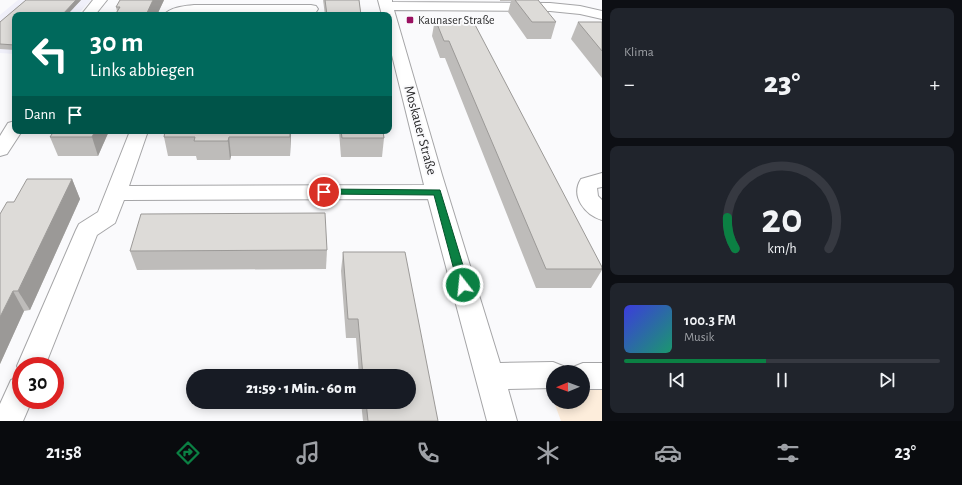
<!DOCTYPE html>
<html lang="de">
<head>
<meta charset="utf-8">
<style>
  :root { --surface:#171b24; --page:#20242c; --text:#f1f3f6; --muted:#9ea1a6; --line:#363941; --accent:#0b8043 }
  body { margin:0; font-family:"Alegreya Sans",sans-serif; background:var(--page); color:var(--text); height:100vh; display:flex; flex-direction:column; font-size:15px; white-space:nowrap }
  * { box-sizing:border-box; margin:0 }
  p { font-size:13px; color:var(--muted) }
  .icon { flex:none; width:22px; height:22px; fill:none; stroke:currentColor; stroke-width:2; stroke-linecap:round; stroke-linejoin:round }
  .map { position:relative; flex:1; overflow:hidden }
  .details { display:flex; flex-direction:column; gap:8px; padding:8px; background:#0d0f14; width:360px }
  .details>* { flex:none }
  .guide { position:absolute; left:12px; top:12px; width:380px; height:122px; border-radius:8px; box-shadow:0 2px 10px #0003; background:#00695c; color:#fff; overflow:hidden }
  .needle { width:26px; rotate:269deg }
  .fabs { position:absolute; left:546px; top:365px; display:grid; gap:8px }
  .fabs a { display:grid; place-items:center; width:44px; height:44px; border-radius:50%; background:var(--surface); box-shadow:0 2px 10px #0003; font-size:20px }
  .speed { position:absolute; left:12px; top:357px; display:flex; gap:8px; font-size:20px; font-weight:700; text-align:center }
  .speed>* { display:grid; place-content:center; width:52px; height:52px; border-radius:50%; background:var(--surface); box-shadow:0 2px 10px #0003; line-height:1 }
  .speed .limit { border:6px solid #d22; background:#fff; color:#111 }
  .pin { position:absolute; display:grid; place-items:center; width:34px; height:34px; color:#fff; margin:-17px; border:2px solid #fff; border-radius:50%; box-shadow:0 1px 4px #0007 }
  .me { position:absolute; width:44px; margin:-22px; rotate:344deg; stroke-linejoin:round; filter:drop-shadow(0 0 3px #0008) }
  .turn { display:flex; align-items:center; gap:14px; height:84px; padding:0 12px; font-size:18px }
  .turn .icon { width:52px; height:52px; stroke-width:2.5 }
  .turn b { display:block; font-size:28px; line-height:34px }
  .then { display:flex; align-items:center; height:38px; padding:0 12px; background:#0003; gap:8px; font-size:15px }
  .big { font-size:30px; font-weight:800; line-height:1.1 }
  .details .tile { flex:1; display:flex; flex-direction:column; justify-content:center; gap:6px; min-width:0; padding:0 14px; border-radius:8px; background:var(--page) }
  .details .dial { align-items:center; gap:0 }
  .dial svg { height:104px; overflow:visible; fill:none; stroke:var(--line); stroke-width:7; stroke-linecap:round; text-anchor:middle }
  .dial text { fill:var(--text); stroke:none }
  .song { display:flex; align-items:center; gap:12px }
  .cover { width:48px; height:48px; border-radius:6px; background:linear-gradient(135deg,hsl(240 70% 55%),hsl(160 70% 35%)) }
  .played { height:4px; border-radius:2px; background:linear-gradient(90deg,var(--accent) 45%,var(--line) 45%) }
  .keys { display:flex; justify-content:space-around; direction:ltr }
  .heat { display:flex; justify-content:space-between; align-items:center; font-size:22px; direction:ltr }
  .trip { position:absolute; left:186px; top:369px; width:230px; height:40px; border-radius:20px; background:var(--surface); box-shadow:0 2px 10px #0003; font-weight:800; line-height:40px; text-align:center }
  .menu { display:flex; height:64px; justify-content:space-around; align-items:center; background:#090b0e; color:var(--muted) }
  .menu .icon { width:28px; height:28px }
  .menu .current { color:var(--accent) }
  .menu b { font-size:18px; color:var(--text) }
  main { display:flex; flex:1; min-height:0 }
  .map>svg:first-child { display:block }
  .built { fill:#f0f0fa }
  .education { fill:#fdeddb }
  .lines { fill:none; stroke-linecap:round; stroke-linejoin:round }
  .minor-casing { stroke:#a5a5a7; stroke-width:2 }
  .minor { fill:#fff; fill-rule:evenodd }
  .wall { fill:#bebcba }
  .shaded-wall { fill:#9b9997 }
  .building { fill:#dddbd8; stroke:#9b9997 }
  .route { fill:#0b8043; stroke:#07532c }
  .poi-dot { fill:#9a1061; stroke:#fafafc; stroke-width:1.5 }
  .labels { text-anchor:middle; stroke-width:4; stroke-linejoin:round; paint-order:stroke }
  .far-poi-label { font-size:12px; fill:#2c2c2d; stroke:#fafafc; text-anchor:start }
  .street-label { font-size:14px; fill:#2c2c2d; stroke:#fafafc }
</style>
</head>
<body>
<main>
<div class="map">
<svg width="602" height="421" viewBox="0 0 602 421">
  <rect width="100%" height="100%" fill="#fafafc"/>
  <polygon class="built" points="18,0 91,0 77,15 15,15 15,54 0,53 0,15"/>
  <polygon class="education" points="583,385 602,385 602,421 561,421 554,402 583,402"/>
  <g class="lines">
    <g class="minor-casing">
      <g id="minor">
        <polygon points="93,0 107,0 95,15 81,15"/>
        <polygon points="378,0 392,0 392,2 550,3 580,6 602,11 602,19 580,14 550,11 394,10 442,175 500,363 553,362 563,366 566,372 553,372 553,388 508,389 517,421 487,421 428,199 124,200 115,223 97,235 45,366 21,366 21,375 17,366 76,230 79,224 98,212 130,131 148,131 129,186 424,185 389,43 389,15 382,15"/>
        <path d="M194,5H311L316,6L318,9L316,12L311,13H194L184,15H164C170,7 185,6 194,5Z"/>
        <polygon points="15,121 15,131 22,131 7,154 0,156 0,136 8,123"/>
        <path d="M602,173V187L597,188L598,196L602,200V220C585,215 570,196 581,179Z"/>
        <polygon points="583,363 602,363 602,389 583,389 583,372 570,372 573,367"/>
        <polygon points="21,376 21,400 32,400 23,421 0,421 0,404 11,380"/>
      </g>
    </g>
    <use href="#minor" class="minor"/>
  </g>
  <g class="wall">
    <polygon points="26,0 81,0 67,15 15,15 15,50 0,49 0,22"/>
    <polygon points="164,0 157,15 115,15 117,11 116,7"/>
    <polygon points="323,0 359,0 361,15 325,15"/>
    <polygon points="500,0 538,0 556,22 551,39 527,39 508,12 511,1 500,1"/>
    <polygon points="435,19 602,267 602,270 591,288 536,288 445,58 440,58 432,36"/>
    <polygon points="578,22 602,22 602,78 571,39"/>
    <polygon points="109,131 98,156 58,156 50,137"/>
    <polygon points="291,131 290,156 231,156 230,160 197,160 196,156 168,156 164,137"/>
    <polygon points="339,131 383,131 384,138 382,157 341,157"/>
    <polygon points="72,179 80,199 30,310 24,311 0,364 0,214 14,202"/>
    <polygon points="327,250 326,269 137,270 130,251"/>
    <polygon points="343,252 438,421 363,421 361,402 409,402 409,376 359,376 356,338 346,338 341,271"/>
  </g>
  <g class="shaded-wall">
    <polygon points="76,0 81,0 67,15 62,15"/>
    <polygon points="153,0 164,0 157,15 146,15"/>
    <polygon points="95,131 109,131 98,156 92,137"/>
    <polygon points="290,131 291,131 290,156"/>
    <polygon points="229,137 231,156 230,160 228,141"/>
    <polygon points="72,179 80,199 30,310 18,291"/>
    <polygon points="13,291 24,311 0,364 0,317"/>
  </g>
  <g class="building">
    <polygon points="26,0 76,0 62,15 15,15 15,45 0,44 0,22"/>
    <polygon points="120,0 153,0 146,15 115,15 120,7 116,7"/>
    <polygon points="325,0 359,0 361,15 327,15"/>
    <polygon points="515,0 538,0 556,22 532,22"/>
    <polygon points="435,19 472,19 602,267 602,269 546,269 449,41 444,41"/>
    <polygon points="578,22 602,22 602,51"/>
    <polygon points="54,131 95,131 92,137 50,137"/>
    <polygon points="165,131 290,131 290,137 229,137 228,141 194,141 195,137 164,137"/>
    <polygon points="341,131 383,131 384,138 342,138"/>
    <polygon points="27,179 72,179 18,291 13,291 0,317 0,214 7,202 14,202"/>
    <polygon points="325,213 327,250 130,251 141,214"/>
    <polygon points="343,252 405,252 438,421 368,421 366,402 409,402 409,376 363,376 358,319 348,319"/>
  </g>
  <polygon class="route" points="324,189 440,190 469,285 467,288 463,289 460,288 458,285 434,195 321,194 320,192 321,190"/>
  <rect class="poi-dot" x="406" y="16" width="8" height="8" rx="2"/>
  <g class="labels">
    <g class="far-poi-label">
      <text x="418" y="24">Kaunaser Straße</text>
    </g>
    <g class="street-label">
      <text transform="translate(421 130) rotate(75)" y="5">Moskauer Straße</text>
    </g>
  </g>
</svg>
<div class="fabs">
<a><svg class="needle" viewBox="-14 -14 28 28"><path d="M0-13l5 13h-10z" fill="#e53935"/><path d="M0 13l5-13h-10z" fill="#9ea1a6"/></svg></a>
</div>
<div class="speed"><div class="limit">30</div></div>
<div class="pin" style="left:324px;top:192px;background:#d93025"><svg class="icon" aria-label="arrive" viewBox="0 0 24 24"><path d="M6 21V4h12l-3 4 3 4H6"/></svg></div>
<svg class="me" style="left:463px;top:285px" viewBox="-20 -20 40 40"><circle r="17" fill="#0b8043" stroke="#fff" stroke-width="3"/><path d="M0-11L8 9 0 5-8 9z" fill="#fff"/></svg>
<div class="trip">21:59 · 1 Min. · 60 m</div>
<div class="guide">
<div class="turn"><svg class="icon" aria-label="left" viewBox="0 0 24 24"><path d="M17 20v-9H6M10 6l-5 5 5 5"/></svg><div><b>30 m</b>Links abbiegen</div></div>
<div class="then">Dann<svg class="icon" aria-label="arrive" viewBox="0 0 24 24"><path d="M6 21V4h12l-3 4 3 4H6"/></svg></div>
</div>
</div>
<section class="details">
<div class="tile"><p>Klima</p>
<div class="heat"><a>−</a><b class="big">23°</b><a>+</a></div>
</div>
<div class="tile dial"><svg viewBox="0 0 100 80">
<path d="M14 69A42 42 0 1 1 86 69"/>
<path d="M14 69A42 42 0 0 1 8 45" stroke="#0b8043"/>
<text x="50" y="56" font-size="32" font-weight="700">20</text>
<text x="50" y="72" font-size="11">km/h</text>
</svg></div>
<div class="tile">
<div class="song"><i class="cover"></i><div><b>100.3 FM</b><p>Musik</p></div></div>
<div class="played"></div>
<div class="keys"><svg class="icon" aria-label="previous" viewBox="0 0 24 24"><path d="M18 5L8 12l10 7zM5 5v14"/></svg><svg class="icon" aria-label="pause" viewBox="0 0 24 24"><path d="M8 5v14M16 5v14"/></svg><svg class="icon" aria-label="next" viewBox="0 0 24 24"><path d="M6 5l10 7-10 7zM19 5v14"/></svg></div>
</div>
</section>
</main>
<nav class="menu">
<b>21:58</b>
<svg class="icon current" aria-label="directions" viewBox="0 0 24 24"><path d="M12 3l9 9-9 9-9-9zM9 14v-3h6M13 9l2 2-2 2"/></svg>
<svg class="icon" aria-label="music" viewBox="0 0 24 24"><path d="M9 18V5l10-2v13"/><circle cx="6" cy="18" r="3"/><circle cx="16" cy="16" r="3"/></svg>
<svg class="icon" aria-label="phone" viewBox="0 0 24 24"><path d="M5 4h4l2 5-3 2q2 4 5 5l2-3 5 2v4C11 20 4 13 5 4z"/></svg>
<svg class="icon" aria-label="climate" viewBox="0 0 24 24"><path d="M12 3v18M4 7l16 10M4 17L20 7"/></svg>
<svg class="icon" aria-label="car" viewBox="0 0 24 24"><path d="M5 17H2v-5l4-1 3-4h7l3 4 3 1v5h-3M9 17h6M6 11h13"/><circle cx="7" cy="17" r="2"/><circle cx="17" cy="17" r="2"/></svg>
<svg class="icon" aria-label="filters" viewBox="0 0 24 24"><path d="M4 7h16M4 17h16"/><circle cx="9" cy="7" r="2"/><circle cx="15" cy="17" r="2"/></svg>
<b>23°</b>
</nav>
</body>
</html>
